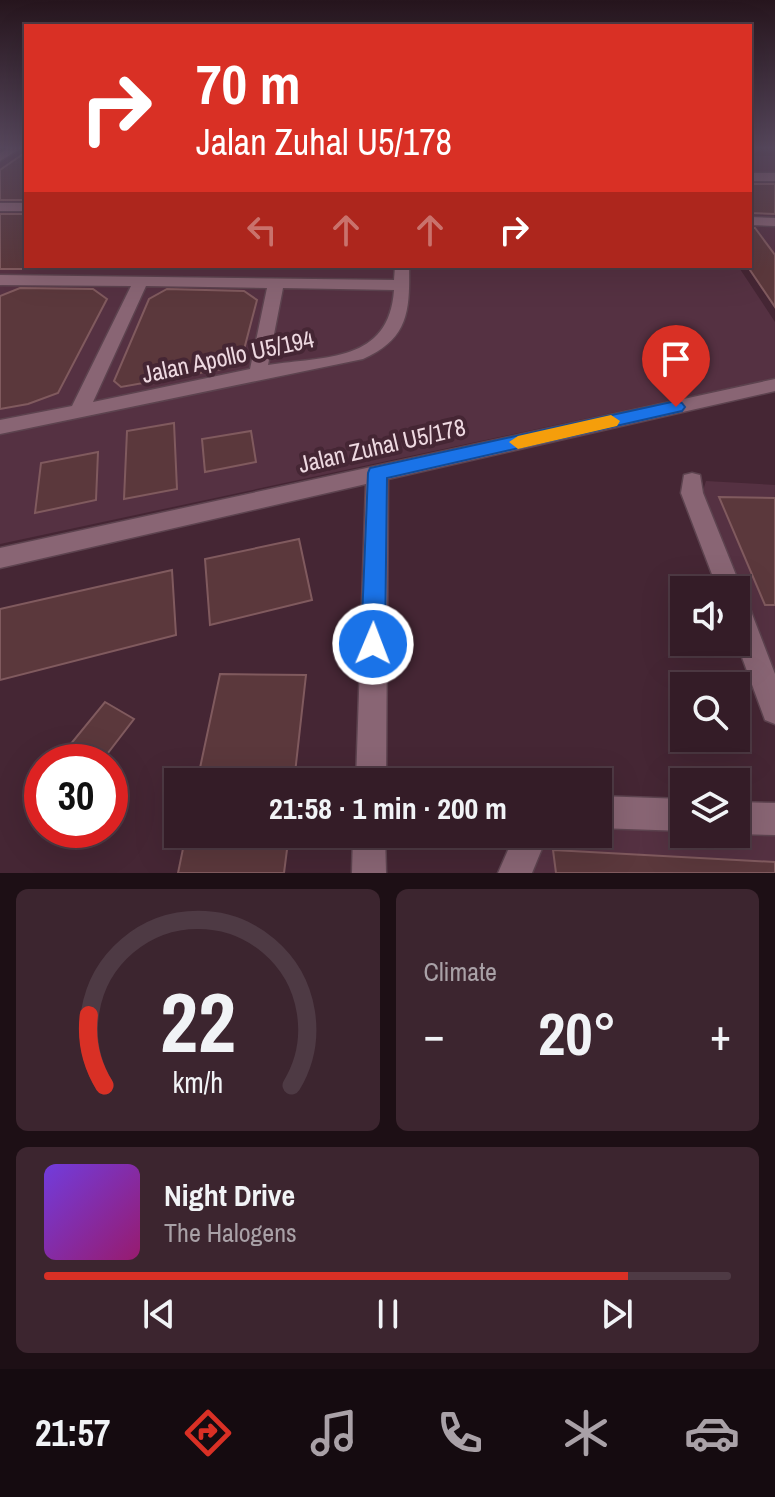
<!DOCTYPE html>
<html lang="en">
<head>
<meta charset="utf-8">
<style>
  :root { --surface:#341c27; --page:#3c252f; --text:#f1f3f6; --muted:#a9a1a7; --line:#4e3a44; --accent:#d93025 }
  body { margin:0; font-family:"Archivo Narrow",sans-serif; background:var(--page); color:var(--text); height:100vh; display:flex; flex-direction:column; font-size:30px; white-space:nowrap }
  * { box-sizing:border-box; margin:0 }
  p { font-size:26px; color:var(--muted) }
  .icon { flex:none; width:44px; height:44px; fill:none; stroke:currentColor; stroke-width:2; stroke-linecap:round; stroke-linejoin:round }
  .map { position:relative; height:873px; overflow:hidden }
  .side { display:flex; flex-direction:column; gap:16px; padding:16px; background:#1d0f15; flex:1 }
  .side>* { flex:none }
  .guide { position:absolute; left:24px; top:24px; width:728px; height:244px; border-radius:0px; box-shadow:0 8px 32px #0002,0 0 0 2px var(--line); background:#d93025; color:#fff; overflow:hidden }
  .tools { position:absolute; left:670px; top:576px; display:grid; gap:16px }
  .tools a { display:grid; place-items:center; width:80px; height:80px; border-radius:0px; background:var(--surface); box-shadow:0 8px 32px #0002,0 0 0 2px var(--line); font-size:40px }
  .speed { position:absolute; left:24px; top:744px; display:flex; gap:16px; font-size:40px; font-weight:700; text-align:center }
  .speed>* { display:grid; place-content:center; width:104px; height:104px; border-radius:50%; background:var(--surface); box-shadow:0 8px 32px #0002,0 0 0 2px var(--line); line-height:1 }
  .speed .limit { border:12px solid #d22; background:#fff; color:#111 }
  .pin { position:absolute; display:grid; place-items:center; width:68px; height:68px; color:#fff; margin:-82px -34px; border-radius:50% 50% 50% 0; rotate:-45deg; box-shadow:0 0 8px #0007 }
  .pin .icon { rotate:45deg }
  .me { position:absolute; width:88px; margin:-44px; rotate:1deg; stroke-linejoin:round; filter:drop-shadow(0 0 6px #0008) }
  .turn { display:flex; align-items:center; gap:28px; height:168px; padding:0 40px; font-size:36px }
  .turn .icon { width:104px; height:104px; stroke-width:2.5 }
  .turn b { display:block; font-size:56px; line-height:68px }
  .lanes { display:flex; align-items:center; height:76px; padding:0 40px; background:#0003; justify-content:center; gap:40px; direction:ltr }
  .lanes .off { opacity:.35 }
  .big { font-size:60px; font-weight:700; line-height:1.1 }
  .side .card { flex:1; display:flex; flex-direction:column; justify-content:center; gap:12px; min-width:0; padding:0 28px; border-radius:12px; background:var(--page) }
  .side .dial { align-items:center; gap:0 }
  .dial svg { height:208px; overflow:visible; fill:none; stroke:var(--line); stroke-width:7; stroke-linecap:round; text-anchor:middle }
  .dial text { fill:var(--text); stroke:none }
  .song { display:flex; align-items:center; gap:24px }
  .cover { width:96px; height:96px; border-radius:12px; background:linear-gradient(135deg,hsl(260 70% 55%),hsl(320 70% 35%)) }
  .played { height:8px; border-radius:4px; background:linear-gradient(90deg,var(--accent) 85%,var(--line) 85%) }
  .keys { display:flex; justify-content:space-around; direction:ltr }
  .heat { display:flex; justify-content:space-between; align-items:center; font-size:44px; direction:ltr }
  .side .tiles { flex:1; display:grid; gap:16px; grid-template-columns:1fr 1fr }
  .card:last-child { grid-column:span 2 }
  .trip { position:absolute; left:164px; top:768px; width:448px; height:80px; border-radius:0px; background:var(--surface); box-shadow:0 8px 32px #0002,0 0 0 2px var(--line); font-weight:700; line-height:80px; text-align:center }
  .menu { display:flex; height:128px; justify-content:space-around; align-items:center; background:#150b10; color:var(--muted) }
  .menu .icon { width:56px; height:56px }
  .menu .current { color:var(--accent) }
  .menu b { font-size:36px; color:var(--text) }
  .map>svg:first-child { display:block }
  .built { fill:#553142 }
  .building { fill:#5b383c; stroke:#805a5e; stroke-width:2 }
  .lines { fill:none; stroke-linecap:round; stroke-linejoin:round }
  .street-casing { stroke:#5d434f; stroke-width:3 }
  .street { fill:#896574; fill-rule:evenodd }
  .route { fill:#1a73e8; stroke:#114b97; stroke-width:2 }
  .slow { fill:#f59e0b }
  .labels { text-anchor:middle; stroke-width:8; stroke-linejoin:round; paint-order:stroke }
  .street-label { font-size:24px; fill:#eed9e1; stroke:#452634 }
</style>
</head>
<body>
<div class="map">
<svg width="775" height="873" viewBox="0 0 775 873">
  <rect width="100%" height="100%" fill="#452634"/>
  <g class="built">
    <polygon points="23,147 26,147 26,266 738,266 775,322 775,378 0,544 0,162"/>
    <polygon points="750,156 775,156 775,309 746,266 750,266"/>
    <polygon points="706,481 775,485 775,685 702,494"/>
    <polygon points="598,822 684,826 684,834 736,834 775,830 775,873 530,873 545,834 598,834"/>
  </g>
  <g class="building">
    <polygon points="26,152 26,200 0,200 0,170"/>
    <polygon points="750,184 775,184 775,214 750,213"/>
    <rect x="0" y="214" width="26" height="55"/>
    <polygon points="750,228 755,228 775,255 775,307 750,270"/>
    <polygon points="20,288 93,289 107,299 58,393 28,404 0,409 0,296"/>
    <polygon points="167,289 244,291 257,300 241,361 233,367 121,387 114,381 149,299"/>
    <polygon points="174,423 177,489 124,499 127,431"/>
    <polygon points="251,431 256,462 205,472 202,439"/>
    <polygon points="98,452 96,500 35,513 41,463"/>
    <polygon points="719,497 775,498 775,605 765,605"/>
    <polygon points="299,539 312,600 210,625 205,559"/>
    <polygon points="172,570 176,635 0,680 0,609"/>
    <polygon points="220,674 306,675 294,782 197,782"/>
    <polygon points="105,702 134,719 101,762 56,762"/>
    <polygon points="186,834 289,834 284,873 178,873"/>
    <polygon points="553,850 775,862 775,873 556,873"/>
  </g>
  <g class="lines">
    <g class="street-casing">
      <g id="street">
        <polygon points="10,147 23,147 0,161 0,153"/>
        <rect x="750" y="173" width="25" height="8"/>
        <rect x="0" y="203" width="26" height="8"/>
        <polygon points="750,217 775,218 775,226 750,225"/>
        <path d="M395,266H409C410,312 408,339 363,359L0,434V420L72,406L131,286L0,285V275L394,280ZM146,286L267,288L250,369L93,402ZM283,288L394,290C389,363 325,356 268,365Z"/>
        <polygon points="775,379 775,391 388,479 386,782 356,782 366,484 0,568 0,548"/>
        <polygon points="692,473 700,475 703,493 742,590 739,596 745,598 749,606 775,674 775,724 765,720 736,641 736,590 718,590 681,493 684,475"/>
        <polygon points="598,796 684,799 684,831 598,828"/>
        <polygon points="736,802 775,803 775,835 736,834"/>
        <polygon points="353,834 385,834 386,873 352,873"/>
        <polygon points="515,834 548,834 532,873 498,873"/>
      </g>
    </g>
    <use href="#street" class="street"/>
  </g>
  <linearGradient id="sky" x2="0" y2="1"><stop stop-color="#26151d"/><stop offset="0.55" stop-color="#56475c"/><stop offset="1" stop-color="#56475c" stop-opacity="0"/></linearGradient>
  <rect width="775" height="269" fill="url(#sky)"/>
  <polygon class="route" points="676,401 682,403 685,407 682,411 387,478 385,644 382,652 373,656 365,652 361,644 368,473 370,468"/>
  <polygon class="slow" points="611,415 620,421 617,426 518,449 509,442 518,436"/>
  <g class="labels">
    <g class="street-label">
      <text transform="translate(228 357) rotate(-12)" y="8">Jalan Apollo U5/194</text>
      <text transform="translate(382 446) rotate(-13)" y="8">Jalan Zuhal U5/178</text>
    </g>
  </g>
</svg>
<div class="tools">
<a><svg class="icon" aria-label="sound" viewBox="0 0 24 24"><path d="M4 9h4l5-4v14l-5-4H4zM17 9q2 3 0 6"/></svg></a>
<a><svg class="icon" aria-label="search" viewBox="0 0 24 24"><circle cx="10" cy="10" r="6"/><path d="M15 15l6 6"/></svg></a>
<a><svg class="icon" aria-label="layers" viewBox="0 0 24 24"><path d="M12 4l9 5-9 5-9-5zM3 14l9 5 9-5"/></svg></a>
</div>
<div class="speed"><div class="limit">30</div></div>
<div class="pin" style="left:676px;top:407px;background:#d93025"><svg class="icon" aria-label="arrive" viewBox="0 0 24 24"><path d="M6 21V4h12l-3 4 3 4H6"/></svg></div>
<svg class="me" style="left:373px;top:644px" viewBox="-20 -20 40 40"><circle r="17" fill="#1a73e8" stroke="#fff" stroke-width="3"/><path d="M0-11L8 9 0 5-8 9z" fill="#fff"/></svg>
<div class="trip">21:58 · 1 min · 200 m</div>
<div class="guide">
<div class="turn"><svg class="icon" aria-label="right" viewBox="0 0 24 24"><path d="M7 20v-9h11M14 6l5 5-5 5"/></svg><div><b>70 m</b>Jalan Zuhal U5/178</div></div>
<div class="lanes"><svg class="icon off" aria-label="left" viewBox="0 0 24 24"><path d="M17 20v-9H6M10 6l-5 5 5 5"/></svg><svg class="icon off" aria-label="ahead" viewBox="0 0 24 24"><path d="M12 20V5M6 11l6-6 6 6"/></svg><svg class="icon off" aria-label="ahead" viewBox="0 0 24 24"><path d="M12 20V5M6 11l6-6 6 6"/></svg><svg class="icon" aria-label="right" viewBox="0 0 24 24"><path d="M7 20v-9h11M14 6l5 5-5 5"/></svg></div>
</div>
</div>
<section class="side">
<div class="tiles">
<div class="card dial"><svg viewBox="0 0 100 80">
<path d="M14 69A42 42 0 1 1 86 69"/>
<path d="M14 69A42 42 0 0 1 8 42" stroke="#d93025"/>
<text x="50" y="56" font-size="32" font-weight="700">22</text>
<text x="50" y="72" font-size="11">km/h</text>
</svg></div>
<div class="card"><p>Climate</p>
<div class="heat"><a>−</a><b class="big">20°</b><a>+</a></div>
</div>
<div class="card">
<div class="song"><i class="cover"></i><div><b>Night Drive</b><p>The Halogens</p></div></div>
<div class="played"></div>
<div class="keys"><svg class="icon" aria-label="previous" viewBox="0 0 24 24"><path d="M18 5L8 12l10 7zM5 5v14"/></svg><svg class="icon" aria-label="pause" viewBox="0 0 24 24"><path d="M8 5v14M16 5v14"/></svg><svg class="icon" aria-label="next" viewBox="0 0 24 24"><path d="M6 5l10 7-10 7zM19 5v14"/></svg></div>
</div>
</div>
</section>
<nav class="menu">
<b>21:57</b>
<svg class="icon current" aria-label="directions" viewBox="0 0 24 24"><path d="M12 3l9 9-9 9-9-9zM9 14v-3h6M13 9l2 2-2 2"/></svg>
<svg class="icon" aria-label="music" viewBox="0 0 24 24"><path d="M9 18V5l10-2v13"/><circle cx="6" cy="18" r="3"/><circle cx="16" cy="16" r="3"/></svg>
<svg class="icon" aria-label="phone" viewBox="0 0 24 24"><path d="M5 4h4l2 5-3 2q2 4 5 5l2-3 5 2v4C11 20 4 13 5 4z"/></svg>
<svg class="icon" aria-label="climate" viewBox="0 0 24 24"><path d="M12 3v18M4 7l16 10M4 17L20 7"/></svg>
<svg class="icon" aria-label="car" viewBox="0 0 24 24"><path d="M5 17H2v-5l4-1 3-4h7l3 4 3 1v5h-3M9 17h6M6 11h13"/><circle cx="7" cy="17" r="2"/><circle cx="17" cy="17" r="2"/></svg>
</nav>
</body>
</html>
